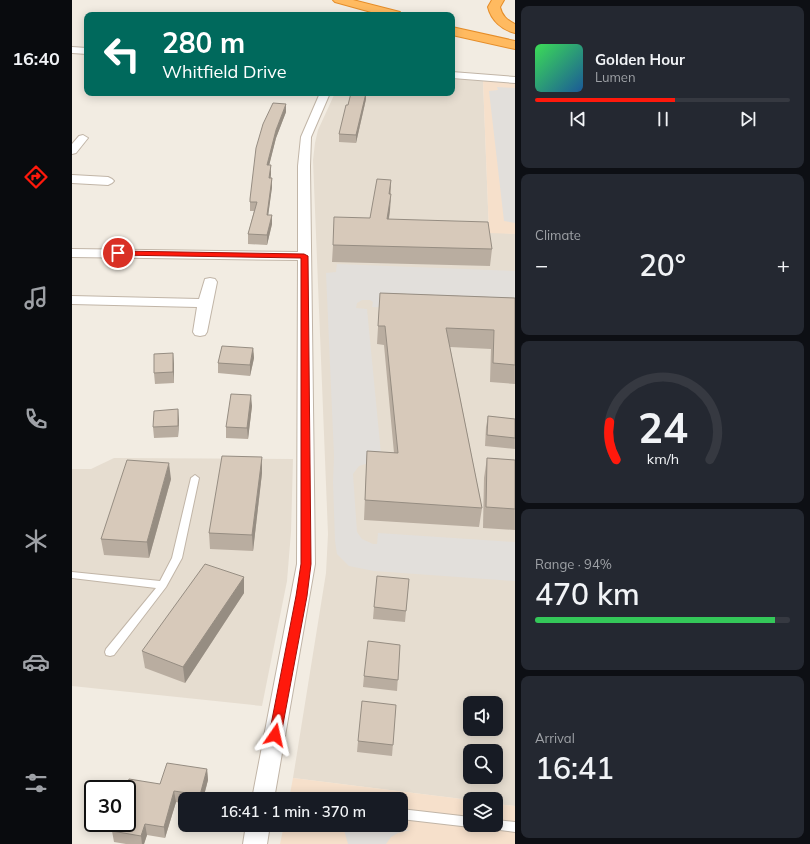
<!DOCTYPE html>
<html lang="en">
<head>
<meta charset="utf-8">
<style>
  :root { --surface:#171b24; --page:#242831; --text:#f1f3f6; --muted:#9ea1a6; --line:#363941; --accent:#ff190c }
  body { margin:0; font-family:Mulish,sans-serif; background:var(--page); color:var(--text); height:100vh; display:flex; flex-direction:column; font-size:15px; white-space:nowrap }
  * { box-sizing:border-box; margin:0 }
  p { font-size:13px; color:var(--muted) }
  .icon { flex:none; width:22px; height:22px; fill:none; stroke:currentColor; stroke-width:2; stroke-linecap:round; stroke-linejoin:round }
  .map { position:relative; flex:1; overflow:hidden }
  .drawer { display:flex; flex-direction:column; gap:6px; padding:6px; background:#0d0f14; width:295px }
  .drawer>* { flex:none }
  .guide { position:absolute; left:12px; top:12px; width:371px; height:84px; border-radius:8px; box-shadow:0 2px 10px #0003; background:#00695c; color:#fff; overflow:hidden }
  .fabs { position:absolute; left:391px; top:696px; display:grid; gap:8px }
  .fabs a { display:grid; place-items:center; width:40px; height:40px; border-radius:8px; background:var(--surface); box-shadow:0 2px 10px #0003; font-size:20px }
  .speed { position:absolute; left:12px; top:780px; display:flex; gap:8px; font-size:20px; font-weight:700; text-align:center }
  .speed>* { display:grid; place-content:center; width:52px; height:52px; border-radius:50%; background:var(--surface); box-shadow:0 2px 10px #0003; line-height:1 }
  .speed .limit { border:2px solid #111; border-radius:6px; background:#fff; color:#111 }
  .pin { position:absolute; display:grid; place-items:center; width:34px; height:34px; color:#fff; margin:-17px; border:2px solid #fff; border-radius:50%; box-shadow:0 1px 4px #0007 }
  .me { position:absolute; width:44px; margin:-22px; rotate:11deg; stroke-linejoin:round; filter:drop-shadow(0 0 3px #0008) }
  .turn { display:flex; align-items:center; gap:14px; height:84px; padding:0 12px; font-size:18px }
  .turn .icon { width:52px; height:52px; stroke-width:2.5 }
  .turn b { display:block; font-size:28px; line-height:34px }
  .big { font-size:30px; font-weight:600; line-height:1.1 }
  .drawer .card { flex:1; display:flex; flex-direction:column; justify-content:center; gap:6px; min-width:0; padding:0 14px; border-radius:8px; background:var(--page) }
  .drawer .dial { align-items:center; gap:0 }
  .dial svg { height:104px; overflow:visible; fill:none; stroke:var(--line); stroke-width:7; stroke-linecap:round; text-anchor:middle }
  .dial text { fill:var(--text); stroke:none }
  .song { display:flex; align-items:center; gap:12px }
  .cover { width:48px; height:48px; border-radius:6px; background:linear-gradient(135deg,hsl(130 70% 55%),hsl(210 70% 35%)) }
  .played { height:4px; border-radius:2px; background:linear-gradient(90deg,var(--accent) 55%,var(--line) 55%) }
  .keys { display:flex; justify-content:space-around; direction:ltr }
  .heat { display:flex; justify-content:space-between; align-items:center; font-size:22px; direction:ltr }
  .charge { height:6px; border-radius:3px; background:linear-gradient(90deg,#34c759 94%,var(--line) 0) }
  .trip { position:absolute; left:106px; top:792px; width:230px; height:40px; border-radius:8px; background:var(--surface); box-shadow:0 2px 10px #0003; font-weight:600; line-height:40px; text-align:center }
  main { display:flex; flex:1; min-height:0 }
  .menu { display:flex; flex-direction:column; width:72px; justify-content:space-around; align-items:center; background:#090b0e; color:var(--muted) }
  .menu .icon { width:28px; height:28px }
  .menu .active { color:var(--accent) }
  .menu b { font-size:18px; color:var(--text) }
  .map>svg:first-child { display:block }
  .residential { fill:#e6ddd0; fill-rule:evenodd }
  .commercial { fill:#f6e0cb }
  .parking { fill:#e2dfdb }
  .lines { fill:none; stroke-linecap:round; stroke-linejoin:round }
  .service-casing { stroke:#c1b5a7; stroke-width:2 }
  .minor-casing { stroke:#c1b5a7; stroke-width:2 }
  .motorway-casing { stroke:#e58d29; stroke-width:2 }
  .service { fill:#fff; fill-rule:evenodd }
  .minor { fill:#fff; fill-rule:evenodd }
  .motorway { fill:#ffba60; fill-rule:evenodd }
  .wall { fill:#b9ada0 }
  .shaded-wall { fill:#968d82 }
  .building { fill:#d7c9ba; stroke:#968d82 }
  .route { fill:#ff190c; stroke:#a61008 }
</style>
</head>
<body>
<main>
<nav class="menu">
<b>16:40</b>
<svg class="icon active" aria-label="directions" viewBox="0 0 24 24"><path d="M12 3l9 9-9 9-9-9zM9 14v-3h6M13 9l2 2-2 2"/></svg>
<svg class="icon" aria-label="music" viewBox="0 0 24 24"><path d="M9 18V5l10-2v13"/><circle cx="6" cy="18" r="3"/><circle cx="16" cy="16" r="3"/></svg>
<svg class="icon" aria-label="phone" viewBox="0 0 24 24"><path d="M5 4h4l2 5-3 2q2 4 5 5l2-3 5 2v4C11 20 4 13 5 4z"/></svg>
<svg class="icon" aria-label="climate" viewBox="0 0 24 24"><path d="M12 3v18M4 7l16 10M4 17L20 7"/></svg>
<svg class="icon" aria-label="car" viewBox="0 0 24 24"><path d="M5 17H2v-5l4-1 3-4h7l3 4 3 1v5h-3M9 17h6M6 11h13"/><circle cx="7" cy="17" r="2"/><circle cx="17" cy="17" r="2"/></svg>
<svg class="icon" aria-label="filters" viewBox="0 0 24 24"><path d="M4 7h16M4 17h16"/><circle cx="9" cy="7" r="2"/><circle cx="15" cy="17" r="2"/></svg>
</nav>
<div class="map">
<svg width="443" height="844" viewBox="0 0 443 844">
  <rect width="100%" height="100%" fill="#f2ece2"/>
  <g class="residential">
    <path d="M380,79L411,81L417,232L443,234V806L424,804V799H398V800L221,778L254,573L256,534L241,160L243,143L246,130L263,93H380ZM398,703H424V729H398ZM398,751H424V777H398Z"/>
    <polygon points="42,458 221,459 219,532 215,581 190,706 0,686 0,469 19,469"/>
  </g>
  <g class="commercial">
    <polygon points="411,81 443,83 443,234 417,233"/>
    <polygon points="221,778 398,800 398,825 424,825 424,804 443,806 443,844 208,844 212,825 329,825 329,799 217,799"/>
  </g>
  <g class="parking">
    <polygon points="425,87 443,88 443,223 432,221 417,91 426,90"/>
    <polygon points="265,264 443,271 443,313 300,307 301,302 298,300 290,300 285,303 284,308 295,309 310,464 293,464 287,466 281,474 285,532 290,539 301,544 305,544 306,533 443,542 443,581 302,571 277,566 265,554 263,541 261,482 262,456 254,273 264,272"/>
    <polygon points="265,825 293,825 338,830 326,833 319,837 314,844 276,844 272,830"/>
  </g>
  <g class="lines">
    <g class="service-casing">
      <g id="service">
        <polygon points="123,475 127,478 110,558 94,587 42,655 38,656 34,655 33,652 34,649 84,588 0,578 0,572 88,581 100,558 119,478"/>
        <polygon points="193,792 214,795 216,799 188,799 187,797 189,793"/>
        <polygon points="329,809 398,817 398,825 402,825 398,827 329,819"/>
        <polygon points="424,820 443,822 443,832 420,829 418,825 424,825"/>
      </g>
    </g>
    <g class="minor-casing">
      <g id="minor">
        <polygon points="0,47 15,48 15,54 0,53"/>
        <polygon points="380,72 443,77 443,83 380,78"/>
        <polygon points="248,93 258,93 239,137 238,166 243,564 202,799 180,799 225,564 226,260 0,257 0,249 226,252 226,166 229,137"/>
        <polygon points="11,135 16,138 4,153 0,154 0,144 7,136"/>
        <polygon points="0,175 36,177 40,179 42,181 40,183 36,185 0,183"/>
        <polygon points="138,278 143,279 145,282 135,332 133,335 128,336 123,335 121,332 125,307 0,304 0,296 127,299 133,279"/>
        <polygon points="174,825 198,825 195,844 171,844"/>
      </g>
    </g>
    <g class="motorway-casing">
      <g id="motorway">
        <polygon points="261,0 281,0 328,12 330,15 310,15 263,2"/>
        <path d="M420,0H432L428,7C430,16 435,20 443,24V33C430,30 419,20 416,7Z"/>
        <polygon points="380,27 443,41 443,49 380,35"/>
      </g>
    </g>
    <use href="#service" class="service"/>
    <use href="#minor" class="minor"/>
    <use href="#motorway" class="motorway"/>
  </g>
  <g class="wall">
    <polygon points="294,93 294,99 284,143 267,142 267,134 276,105"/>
    <polygon points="214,104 214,112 204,138 197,165 199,165 198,178 200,178 200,187 196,215 200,215 200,224 195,245 176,244 176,234 182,211 178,211 178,199"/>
    <polygon points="319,180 318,210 317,219 420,249 418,266 260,262 261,245 298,218"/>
    <polygon points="308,293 443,298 443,384 418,382 419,349 378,347 410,508 407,527 292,520 295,451 322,453 312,345 305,344"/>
    <polygon points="181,348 182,358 178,376 146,373 146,363"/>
    <polygon points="101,353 102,383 83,384 82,373"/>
    <polygon points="180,406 176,439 154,438 154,427"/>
    <polygon points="416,416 443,419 443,449 413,446 414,427"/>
    <polygon points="107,420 106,437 82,438 81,427"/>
    <polygon points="190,457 190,473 181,551 138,549 137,533"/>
    <polygon points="415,458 443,460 443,530 411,528 412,478"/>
    <polygon points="99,479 77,558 32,555 29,539"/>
    <polygon points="172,577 172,593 113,683 73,668 70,651"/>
    <polygon points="337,579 333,622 301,619 302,607"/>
    <polygon points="328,645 325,691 291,687 292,676"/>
    <polygon points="324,705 320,756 285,752 286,741"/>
    <polygon points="135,769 136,780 131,799 113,799 113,804 104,802 93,838 75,835 72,844 54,844 42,842 40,831 88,784"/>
  </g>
  <g class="shaded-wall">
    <polygon points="294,93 294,99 284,143 284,135"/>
    <polygon points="214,104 214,112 204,138 195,174 195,165 204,130"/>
    <polygon points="199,165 199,174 198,187 197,178"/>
    <polygon points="200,178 200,187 195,224 195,215"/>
    <polygon points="319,180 318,196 317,194"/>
    <polygon points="319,194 318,210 314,235 315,219"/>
    <polygon points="200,215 200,224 195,245 195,235"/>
    <polygon points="181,348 182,358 178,376 178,365"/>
    <polygon points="101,353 102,364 102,383 101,372"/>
    <polygon points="179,395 180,406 176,439 175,428"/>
    <polygon points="106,409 107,420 106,437"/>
    <polygon points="190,457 190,473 181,551 180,535"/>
    <polygon points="97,463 99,479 77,558 75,542"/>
    <polygon points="172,577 172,593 113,683 111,667"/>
    <polygon points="135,769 136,780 131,799 128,799 128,795"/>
    <polygon points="102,791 104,802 93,838 92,827"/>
    <polygon points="73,824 75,835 72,844 70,844 69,836"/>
  </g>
  <g class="building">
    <polygon points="279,93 294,93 284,135 267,134 274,105 276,105"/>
    <polygon points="201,103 214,104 204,130 195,165 199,165 197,178 200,178 195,215 200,215 195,235 176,234 185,202 178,202 178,199 184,148 191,124"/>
    <polygon points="305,179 319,180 317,194 319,194 315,219 416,222 420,249 261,245 262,217 298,218"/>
    <polygon points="308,293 443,298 443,365 421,363 422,330 374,328 410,508 293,500 295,451 326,453 313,326 306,326"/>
    <polygon points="150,346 181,348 178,365 146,363"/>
    <polygon points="101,353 101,372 82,373 82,354"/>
    <polygon points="159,394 179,395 175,428 154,427"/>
    <polygon points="106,409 106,426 81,427 82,411"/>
    <polygon points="416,416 443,419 443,438 415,435"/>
    <polygon points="150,456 190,457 180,535 137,533"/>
    <polygon points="415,458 443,460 443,509 414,507"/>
    <polygon points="55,460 97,463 75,542 29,539"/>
    <polygon points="133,564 172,577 111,667 70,651"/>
    <polygon points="305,576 337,579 334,611 302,607"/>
    <polygon points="296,641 328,645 326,680 292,676"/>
    <polygon points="290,701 324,705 321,745 286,741"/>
    <polygon points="95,763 135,769 128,795 102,791 92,827 73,824 69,836 40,831 43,823 55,823 55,789 54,789 57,779 88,784"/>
  </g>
  <polygon class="route" points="46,251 232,254 236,256 239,564 235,596 209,735 208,739 203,740 199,739 197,735 224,596 229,564 229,258 44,255 44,252"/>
</svg>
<div class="fabs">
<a><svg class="icon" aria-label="sound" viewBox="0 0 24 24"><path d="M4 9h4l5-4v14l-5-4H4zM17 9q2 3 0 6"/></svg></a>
<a><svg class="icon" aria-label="search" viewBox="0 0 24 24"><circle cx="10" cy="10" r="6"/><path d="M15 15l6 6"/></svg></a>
<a><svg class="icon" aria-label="layers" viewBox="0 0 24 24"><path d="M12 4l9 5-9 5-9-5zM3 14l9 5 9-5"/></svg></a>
</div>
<div class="speed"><div class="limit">30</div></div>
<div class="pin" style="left:46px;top:253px;background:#d93025"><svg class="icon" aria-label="arrive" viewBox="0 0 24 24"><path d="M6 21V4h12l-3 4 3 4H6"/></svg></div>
<svg class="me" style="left:203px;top:735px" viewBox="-20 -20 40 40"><path d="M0-17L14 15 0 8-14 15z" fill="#ff190c" stroke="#fff" stroke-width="4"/></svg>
<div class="trip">16:41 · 1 min · 370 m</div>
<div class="guide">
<div class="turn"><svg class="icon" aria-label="left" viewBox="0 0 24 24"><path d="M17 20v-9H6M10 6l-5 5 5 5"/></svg><div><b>280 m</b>Whitfield Drive</div></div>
</div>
</div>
<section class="drawer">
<div class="card">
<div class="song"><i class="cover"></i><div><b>Golden Hour</b><p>Lumen</p></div></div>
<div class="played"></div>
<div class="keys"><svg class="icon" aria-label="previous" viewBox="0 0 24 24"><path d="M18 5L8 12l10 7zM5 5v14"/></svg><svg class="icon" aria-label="pause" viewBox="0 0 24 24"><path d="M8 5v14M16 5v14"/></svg><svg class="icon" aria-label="next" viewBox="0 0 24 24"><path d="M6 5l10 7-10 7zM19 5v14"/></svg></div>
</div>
<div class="card"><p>Climate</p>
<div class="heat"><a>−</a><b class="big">20°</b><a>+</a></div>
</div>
<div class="card dial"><svg viewBox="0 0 100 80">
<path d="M14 69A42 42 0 1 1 86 69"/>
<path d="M14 69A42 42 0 0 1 9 40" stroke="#ff190c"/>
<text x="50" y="56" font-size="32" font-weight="700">24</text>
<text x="50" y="72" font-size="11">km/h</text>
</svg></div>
<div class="card"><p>Range · 94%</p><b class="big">470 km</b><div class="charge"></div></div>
<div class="card"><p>Arrival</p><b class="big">16:41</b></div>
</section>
</main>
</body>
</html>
